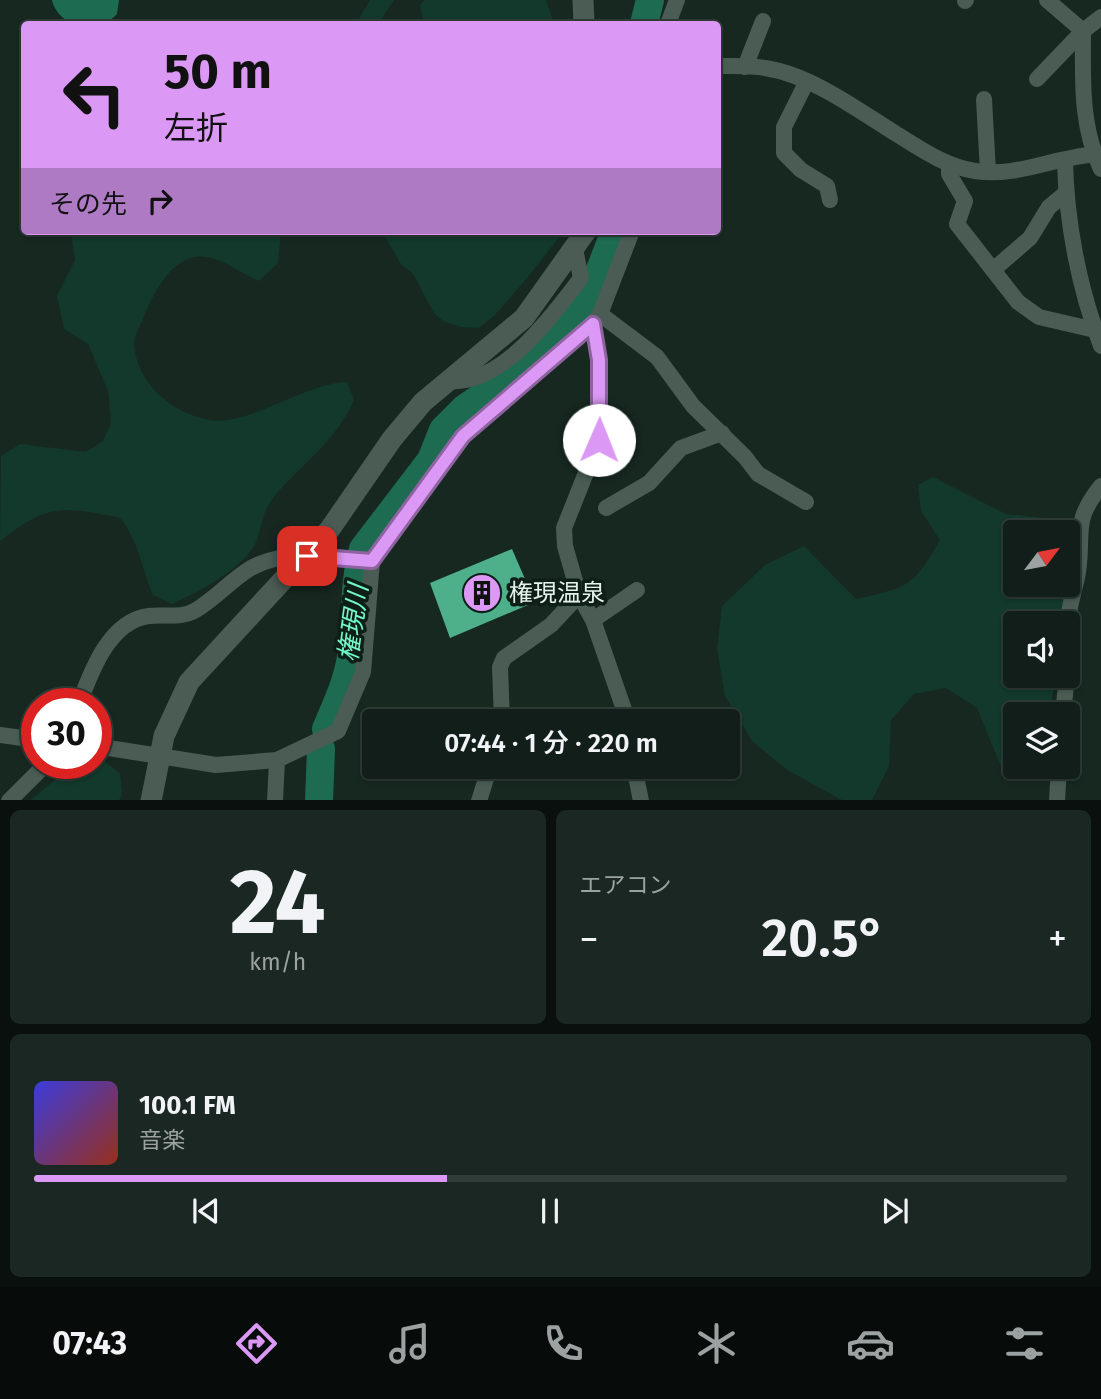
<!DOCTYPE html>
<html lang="ja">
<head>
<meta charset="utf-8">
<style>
  :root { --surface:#111e19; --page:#1a2722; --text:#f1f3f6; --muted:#9ca2a2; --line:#303c38; --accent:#db99f5 }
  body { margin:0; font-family:"Fira Sans","Noto Sans JP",sans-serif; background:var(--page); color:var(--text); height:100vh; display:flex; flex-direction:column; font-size:26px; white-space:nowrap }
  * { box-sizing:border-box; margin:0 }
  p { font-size:23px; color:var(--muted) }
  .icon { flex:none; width:38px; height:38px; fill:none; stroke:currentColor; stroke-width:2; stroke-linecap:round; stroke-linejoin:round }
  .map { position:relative; height:800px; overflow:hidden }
  .side { display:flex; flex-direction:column; gap:10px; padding:10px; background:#09100e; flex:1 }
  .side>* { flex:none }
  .banner { position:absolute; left:21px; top:21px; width:700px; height:214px; border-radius:7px; box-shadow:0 2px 5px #0004,0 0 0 2px var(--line); background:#db99f5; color:#111; overflow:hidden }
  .needle { width:46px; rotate:58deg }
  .fabs { position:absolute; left:1003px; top:520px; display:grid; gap:14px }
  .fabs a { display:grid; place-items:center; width:77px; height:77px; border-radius:7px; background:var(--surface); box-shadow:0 2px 5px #0004,0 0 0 2px var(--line); font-size:35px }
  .speed { position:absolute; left:21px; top:688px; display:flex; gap:14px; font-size:35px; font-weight:700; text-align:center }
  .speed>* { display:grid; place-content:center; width:91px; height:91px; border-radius:50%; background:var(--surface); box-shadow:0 2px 5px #0004,0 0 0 2px var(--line); line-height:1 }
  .speed .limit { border:10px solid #d22; background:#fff; color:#111 }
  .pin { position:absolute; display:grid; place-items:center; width:60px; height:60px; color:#fff; margin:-30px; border-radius:14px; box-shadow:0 4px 10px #0006 }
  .me { position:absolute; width:77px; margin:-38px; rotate:1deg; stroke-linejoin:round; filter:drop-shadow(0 0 5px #0008) }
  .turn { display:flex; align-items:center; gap:24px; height:147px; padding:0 28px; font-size:32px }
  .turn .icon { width:91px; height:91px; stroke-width:2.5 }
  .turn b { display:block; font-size:49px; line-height:60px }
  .then { display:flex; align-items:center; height:66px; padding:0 28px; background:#0003; gap:14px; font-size:26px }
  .big { font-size:52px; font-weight:600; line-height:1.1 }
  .side .card { flex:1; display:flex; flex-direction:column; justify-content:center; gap:10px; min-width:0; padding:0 24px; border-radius:10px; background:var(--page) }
  .side .dial { align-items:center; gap:0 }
  .dial b { font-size:91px; line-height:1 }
  .song { display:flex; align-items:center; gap:21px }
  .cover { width:84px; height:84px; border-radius:10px; background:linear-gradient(135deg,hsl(240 70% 55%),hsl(10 70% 35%)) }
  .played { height:7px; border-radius:4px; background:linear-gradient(90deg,var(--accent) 40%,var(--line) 40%) }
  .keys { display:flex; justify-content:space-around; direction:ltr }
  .heat { display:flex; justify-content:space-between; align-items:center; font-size:38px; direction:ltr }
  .side .tiles { flex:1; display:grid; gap:10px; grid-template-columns:1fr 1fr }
  .card:last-child { grid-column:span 2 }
  .trip { position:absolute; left:362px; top:709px; width:378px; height:70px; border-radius:7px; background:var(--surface); box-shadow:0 2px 5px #0004,0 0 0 2px var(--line); font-weight:600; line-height:70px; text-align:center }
  .tab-bar { display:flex; height:112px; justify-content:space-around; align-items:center; background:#070c0a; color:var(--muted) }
  .tab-bar .icon { width:49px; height:49px }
  .tab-bar .current { color:var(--accent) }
  .tab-bar b { font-size:32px; color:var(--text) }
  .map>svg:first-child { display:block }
  .green { fill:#12392b; fill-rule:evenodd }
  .water { fill:#1d6b50 }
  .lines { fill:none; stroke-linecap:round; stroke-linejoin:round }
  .river { stroke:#1d6b50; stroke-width:28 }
  .building { fill:#4eaf8b }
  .street { stroke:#4a5c54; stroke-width:16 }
  .secondary { stroke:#4a5c54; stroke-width:21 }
  .route-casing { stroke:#8e639f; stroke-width:18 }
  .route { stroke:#db99f5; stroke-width:12 }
  .labels { text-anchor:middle; stroke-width:7; stroke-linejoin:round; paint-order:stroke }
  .poi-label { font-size:24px; fill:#e7f2ed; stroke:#0e1f18; text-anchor:start }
  .water-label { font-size:26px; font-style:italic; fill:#73f8c6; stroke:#0e1f18 }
</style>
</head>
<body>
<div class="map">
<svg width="1101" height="801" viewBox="0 0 1101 801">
  <rect width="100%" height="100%" fill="#172821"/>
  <g class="green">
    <polygon points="370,0 394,0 378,24 356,24"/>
    <polygon points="425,0 546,0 554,24 424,24 420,5"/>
    <path d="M74,231H281L278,263L259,281C241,274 226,260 206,257C173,252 153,294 143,319C140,326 134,336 134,343C136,383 172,414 210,420C249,426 305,383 347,382L354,400C337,439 306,461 279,491C258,513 264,532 252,549C236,572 197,593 172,604L153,595C142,569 138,539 120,518C62,506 49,503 0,541L1,456L20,444L86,452L103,441L111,423L108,391L88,344L64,329L57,296L75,260L72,239Z"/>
    <polygon points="382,231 564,231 528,277 495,315 479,328 461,327 443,321 434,313 413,274 401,264"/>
    <path d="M933,477L1006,514L1054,519L1073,535L1079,560L1063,623H1015V676H1056L1049,714H1015V766L1040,769L1029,779L1015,780L1000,764L977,708L946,688L914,694L891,720L889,766L872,800H842L787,770L752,741L725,696L717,649L722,606L765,565L804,546L856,599C909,587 913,587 940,540L921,511L918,485ZM1015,532H1068V584H1015Z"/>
    <polygon points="101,759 120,773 122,795 119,800 31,800 65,771"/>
  </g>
  <path class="water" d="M52,0H119L117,14C98,35 59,29 52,0Z"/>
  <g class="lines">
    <g class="river">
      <polyline points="644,24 650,0"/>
      <path d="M326,729C336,705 347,683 351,657C356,621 353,584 363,549L431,460L443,430L465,408L525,367L545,348L591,293L615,231"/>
      <polyline points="319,801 321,749"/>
    </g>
  </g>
  <polygon class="building" points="512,549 535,602 450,638 430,583"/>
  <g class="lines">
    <g class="street">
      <polyline points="1047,0 1083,31"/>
      <polyline points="965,1 966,0"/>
      <polyline points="668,24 677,0"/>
      <path d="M1083,31C1083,78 1080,125 1101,169"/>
      <path d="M718,66C733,66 750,65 765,68C812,75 859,111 898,135C922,150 947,167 975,171C1018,178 1058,155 1101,154"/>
      <polyline points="745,67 763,21"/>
      <polyline points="1037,79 1083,31 1101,17"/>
      <polyline points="806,83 784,127 784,153 801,170 827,186 830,200"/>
      <polyline points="984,99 988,172"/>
      <path d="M1065,160C1066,221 1079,288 1101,346"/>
      <polyline points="949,164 949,174 965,201 957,224 1018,302 1039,317 1095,330"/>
      <polyline points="993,270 1030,238 1049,207 1066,193"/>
      <polyline points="600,314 657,357 693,406 745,457 758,474 806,502"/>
      <path d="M449,381C502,386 553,315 581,278L575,249"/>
      <polyline points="606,508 649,483 681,448 722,433"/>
      <polyline points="579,595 593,620 628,721"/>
      <polyline points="593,620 637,590"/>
      <path d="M1068,625C1068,606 1075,591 1078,572C1084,531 1072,522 1101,486"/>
      <path d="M79,704C91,672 109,621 149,616C165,614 181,619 196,610C216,598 231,580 251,568C287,548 334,556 372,561"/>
      <polyline points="1063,714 1067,676"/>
      <polyline points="502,721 500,667 504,658 551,625 579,595 565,546 564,528 599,440 599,360 592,324"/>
      <polyline points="0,735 37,740"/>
      <polyline points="96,746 216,765 277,760 338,731 363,672 372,561 463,436 592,324 600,314 632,231"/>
      <polyline points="634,766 641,801"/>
      <polyline points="9,801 47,763"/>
      <polyline points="275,801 277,760"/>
      <polyline points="479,801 490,766"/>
      <polyline points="1057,801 1059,766"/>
    </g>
    <g class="secondary">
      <polyline points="583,0 584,24"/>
      <polyline points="151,801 164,736 189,682 330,529 392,439 423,402 524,318 586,231"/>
    </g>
  </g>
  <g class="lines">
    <g class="route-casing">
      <polyline id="route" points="307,556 372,561 463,436 593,324 599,360 599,440"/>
    </g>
    <use href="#route" class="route"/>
  </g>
  <defs>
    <g id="building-disc" transform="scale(2.0125)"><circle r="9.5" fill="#db99f5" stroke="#0e1f18"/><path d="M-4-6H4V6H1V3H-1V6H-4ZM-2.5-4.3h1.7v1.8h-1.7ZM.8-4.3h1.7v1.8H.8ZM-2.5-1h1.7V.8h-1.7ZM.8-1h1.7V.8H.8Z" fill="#111"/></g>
  </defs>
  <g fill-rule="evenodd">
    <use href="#building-disc" x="482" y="593"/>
  </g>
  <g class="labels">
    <g class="poi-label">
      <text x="509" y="601">権現温泉</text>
    </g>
    <g class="water-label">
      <text transform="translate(353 623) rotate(-82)" y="9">権現川</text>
    </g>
  </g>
</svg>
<div class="fabs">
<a><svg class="needle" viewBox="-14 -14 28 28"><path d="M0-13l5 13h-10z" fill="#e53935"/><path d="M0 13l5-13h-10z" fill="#9ca2a2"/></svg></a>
<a><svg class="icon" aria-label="sound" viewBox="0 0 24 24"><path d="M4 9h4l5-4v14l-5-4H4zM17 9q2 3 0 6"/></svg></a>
<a><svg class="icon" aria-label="layers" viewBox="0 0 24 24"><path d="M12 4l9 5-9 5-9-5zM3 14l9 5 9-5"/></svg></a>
</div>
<div class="speed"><div class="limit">30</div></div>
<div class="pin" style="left:307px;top:556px;background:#d93025"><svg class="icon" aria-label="arrive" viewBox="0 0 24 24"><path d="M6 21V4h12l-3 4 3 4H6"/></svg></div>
<svg class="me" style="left:599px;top:440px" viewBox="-20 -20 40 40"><circle r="19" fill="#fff"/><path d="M0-13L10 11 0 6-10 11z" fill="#db99f5"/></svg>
<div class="trip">07:44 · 1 分 · 220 m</div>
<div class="banner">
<div class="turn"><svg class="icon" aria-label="left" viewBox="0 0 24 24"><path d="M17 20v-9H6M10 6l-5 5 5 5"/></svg><div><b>50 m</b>左折</div></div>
<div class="then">その先<svg class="icon" aria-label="right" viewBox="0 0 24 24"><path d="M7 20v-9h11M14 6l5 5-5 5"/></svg></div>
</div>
</div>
<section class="side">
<div class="tiles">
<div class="card dial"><b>24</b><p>km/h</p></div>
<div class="card"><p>エアコン</p>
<div class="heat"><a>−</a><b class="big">20.5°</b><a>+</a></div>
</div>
<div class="card">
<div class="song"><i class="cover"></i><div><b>100.1 FM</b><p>音楽</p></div></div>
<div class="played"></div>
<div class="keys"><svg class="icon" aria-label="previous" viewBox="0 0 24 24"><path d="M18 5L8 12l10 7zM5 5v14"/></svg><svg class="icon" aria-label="pause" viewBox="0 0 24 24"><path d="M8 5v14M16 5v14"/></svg><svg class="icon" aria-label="next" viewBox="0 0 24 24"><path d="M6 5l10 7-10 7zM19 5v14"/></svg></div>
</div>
</div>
</section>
<nav class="tab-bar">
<b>07:43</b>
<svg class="icon current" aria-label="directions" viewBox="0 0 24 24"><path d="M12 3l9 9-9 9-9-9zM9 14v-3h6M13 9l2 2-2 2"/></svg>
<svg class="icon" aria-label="music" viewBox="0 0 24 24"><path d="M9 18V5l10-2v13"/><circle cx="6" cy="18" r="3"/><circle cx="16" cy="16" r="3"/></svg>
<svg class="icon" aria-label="phone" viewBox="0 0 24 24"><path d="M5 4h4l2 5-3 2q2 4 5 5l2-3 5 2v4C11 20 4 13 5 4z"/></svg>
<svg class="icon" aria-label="climate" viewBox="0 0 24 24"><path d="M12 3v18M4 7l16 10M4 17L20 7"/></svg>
<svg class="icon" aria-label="car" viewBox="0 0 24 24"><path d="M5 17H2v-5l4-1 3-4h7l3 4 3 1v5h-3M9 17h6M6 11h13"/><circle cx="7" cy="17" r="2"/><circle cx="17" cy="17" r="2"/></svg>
<svg class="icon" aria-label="filters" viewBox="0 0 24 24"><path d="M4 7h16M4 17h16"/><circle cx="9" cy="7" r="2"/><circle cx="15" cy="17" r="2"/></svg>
</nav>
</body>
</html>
